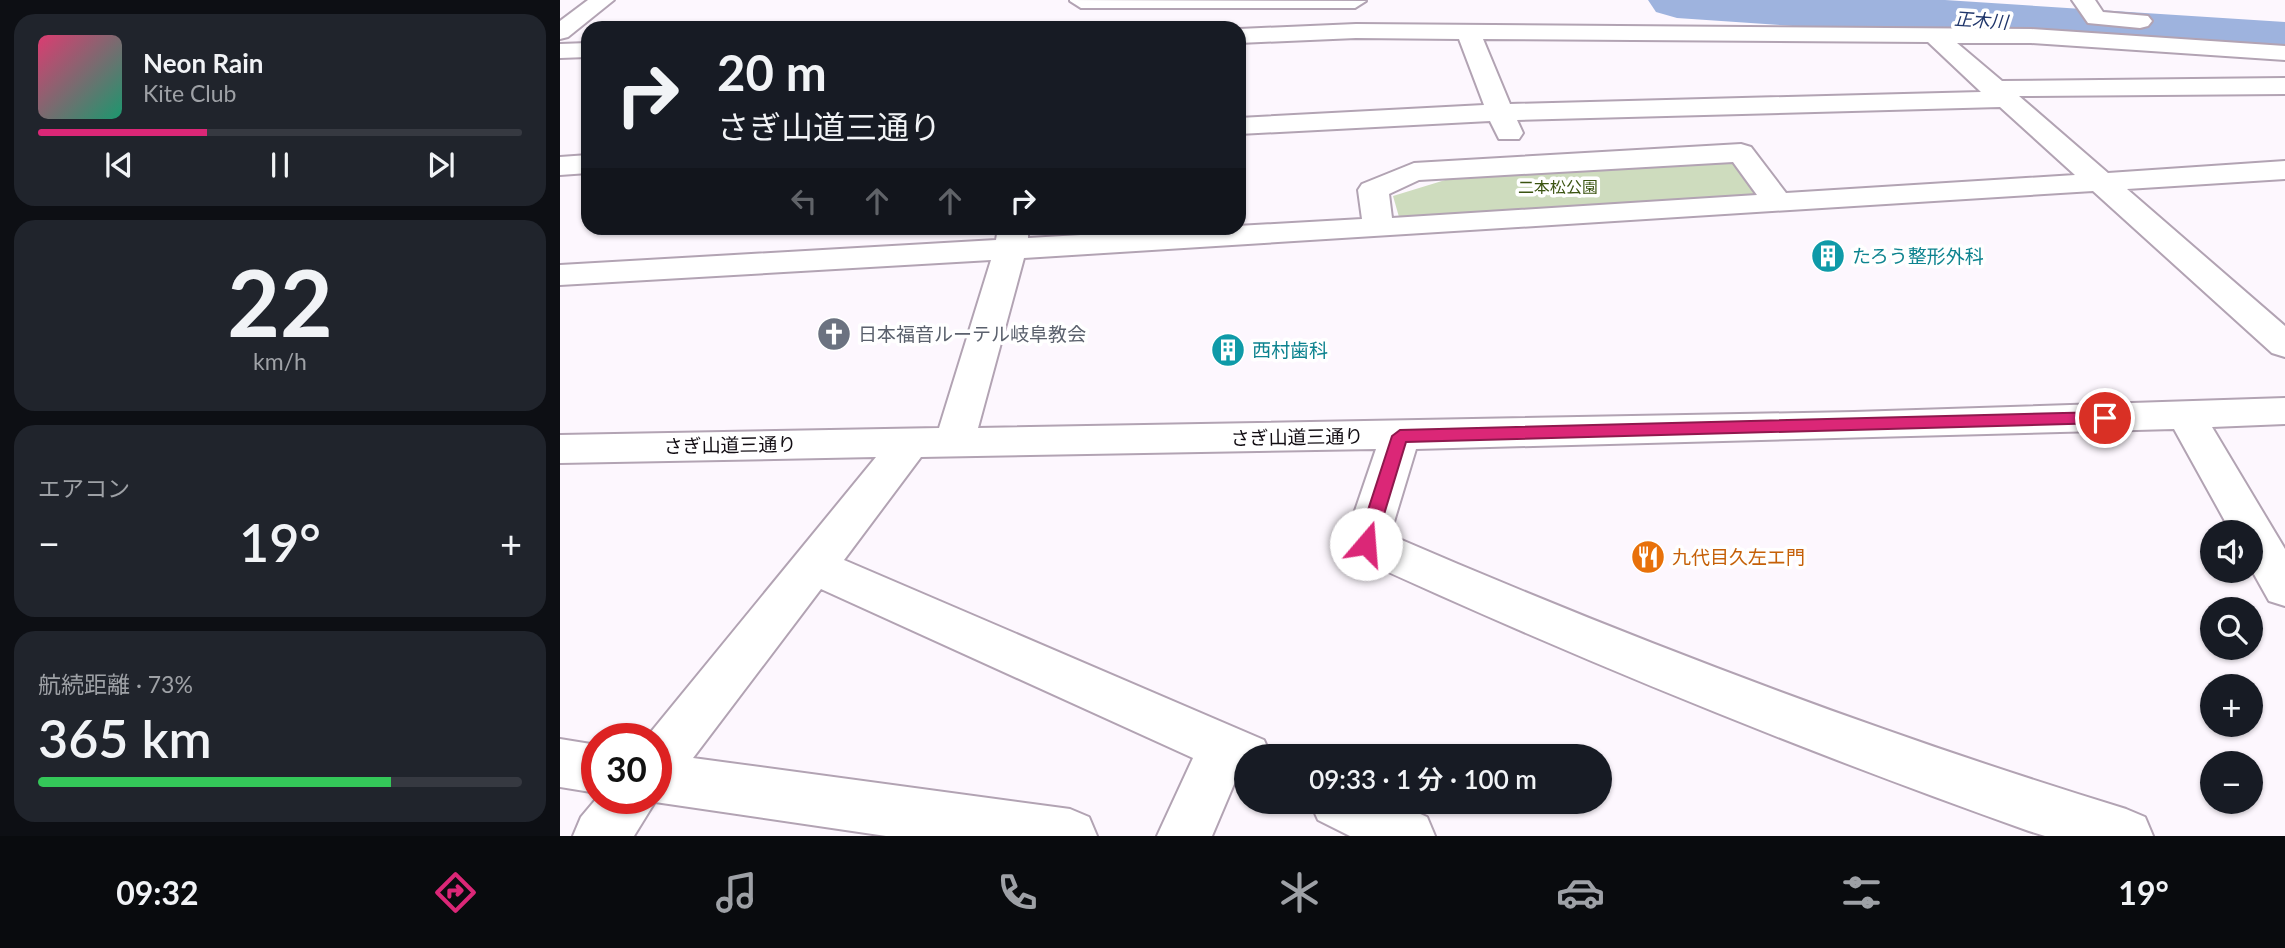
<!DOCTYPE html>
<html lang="ja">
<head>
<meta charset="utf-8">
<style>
  :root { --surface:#171b24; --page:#20242c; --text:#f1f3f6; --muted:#9ea1a6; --line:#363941; --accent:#db2777 }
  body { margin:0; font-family:Lato,"Noto Sans JP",sans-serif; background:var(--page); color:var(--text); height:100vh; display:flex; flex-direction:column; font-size:26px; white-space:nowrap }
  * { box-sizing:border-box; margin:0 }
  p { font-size:23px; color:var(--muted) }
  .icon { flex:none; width:38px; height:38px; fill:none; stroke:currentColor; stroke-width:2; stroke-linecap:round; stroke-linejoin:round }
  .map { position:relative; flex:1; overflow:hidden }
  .drawer { display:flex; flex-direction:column; gap:14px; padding:14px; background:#0d0f14; width:560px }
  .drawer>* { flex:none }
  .banner { position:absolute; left:21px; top:21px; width:665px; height:214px; border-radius:21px; box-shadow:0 2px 5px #0004; background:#171b24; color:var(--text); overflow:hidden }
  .tools { position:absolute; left:1640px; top:520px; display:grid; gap:14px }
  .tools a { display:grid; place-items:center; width:63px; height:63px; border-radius:50%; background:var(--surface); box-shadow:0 2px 5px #0004; font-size:35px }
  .speed { position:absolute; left:21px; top:723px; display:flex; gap:14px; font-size:35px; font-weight:700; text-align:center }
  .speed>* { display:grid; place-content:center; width:91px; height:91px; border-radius:50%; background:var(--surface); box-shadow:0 2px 5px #0004; line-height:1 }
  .speed .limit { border:10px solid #d22; background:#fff; color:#111 }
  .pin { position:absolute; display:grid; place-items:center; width:60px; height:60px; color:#fff; margin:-30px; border:4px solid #fff; border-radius:50%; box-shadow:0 2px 7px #0007 }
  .me { position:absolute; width:77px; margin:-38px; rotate:18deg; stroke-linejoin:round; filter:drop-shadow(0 0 5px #0008) }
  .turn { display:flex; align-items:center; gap:24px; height:147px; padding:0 21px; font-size:32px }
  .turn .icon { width:91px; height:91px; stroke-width:2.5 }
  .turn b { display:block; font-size:49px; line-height:60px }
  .lanes { display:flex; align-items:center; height:66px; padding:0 21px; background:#0003; justify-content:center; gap:35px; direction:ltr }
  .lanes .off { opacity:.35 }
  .big { font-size:52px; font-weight:600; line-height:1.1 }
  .drawer .widget { flex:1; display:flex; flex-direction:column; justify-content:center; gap:10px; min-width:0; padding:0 24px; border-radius:21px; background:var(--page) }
  .drawer .dial { align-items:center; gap:0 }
  .dial b { font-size:91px; line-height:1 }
  .song { display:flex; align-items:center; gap:21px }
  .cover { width:84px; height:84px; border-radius:10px; background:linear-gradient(135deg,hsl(340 70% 55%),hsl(160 70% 35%)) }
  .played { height:7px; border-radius:4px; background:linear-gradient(90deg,var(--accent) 35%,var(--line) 35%) }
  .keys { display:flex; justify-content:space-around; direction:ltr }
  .heat { display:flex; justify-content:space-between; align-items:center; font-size:38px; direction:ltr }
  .charge { height:10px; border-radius:5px; background:linear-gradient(90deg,#34c759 73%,var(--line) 0) }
  .trip { position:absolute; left:674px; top:744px; width:378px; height:70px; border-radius:35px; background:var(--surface); box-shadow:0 2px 5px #0004; font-weight:600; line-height:70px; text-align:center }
  .tabs { display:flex; height:112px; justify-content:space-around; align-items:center; background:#090b0e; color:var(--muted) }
  .tabs .icon { width:49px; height:49px }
  .tabs .on { color:var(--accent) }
  .tabs b { font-size:32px; color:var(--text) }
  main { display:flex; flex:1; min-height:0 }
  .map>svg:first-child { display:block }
  .green { fill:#cedcbe }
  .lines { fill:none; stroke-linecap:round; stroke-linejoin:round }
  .river { fill:#9eb3de; fill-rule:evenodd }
  .minor-casing { stroke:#b2a3b3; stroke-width:4 }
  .minor { fill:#fff; fill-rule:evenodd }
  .route { fill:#db2777; stroke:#8e194d; stroke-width:2 }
  .labels { text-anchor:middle; stroke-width:7; stroke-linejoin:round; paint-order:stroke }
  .far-park-label { font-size:16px; fill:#3b5411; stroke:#fff }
  .far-water-label { font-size:18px; font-style:italic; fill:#20366b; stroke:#fff }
  .culture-label { font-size:19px; fill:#0d838f; stroke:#fff; text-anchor:start }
  .worship-label { font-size:19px; fill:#5b616d; stroke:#fff; text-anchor:start }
  .street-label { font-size:19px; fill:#120d13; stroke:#fff }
  .food-label { font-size:19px; fill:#c56008; stroke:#fff; text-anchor:start }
</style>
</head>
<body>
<main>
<section class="drawer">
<div class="widget">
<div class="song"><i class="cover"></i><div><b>Neon Rain</b><p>Kite Club</p></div></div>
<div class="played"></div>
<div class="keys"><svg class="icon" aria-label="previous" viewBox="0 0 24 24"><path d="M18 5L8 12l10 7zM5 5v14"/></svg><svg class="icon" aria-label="pause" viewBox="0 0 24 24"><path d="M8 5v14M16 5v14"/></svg><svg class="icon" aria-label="next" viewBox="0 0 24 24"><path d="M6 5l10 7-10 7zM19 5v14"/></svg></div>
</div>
<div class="widget dial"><b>22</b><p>km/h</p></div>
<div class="widget"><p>エアコン</p>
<div class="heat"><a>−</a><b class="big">19°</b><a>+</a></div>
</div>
<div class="widget"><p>航続距離 · 73%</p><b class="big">365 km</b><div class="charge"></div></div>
</section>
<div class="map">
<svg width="1725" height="836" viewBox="0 0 1725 836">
  <rect width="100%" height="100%" fill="#fdf7fe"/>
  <polygon class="green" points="1175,160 1195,194 839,217 833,196 895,177"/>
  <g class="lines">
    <polygon class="river" points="1088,0 1385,0 1725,22 1725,60 1117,18 1096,12"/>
    <g class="minor-casing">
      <g id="minor">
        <polygon points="28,0 54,0 8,37 0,39 0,21"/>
        <polygon points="1512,0 1535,0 1543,12 1588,16 1592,21 1588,26 1580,28 1528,23"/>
        <polygon points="510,1 510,0 806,1 795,8 521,8"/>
        <path d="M796,24L1471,29L1725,46V60L1471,43H1397L1442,81L1725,78V94L1459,96L1548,173L1725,161V179L1567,189L1725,326V357L1712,353L1533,191L464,258L418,428L1294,412L1725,398V424L1652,427L1725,549V606L1709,601L1690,567V532H1671L1614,429L856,449L830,535C1071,639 1315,732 1566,809L1585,817L1593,836H1485L1469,831C1238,749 1013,657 791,555L784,543L816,449L361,457L284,560L704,740L711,756H686V781L677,777L652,836H597L633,758L261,589L133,758L510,809L529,817L537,836H326L95,802L74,836H13L21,817L37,798H96V738H86L316,457L0,463V435L379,428L431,260L0,285V265L436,240L438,228H468V238L802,219L798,190L802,184L854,163L1181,144L1191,147L1226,193L1515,175L1440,107L957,120L963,133L959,139H939L930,121L679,134V118L924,105L899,39L796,38L679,43V29ZM923,39L1368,42L1421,92L950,104ZM1173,162L1197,195L832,218L829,194L859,180Z"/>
        <polygon points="28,43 28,57 0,58 0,44"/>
        <polygon points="28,155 28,173 0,175 0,157"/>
        <polygon points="0,739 37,745 37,793 0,787"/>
        <polygon points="750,802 834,802 867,817 875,836 790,836 758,820"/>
      </g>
    </g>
    <use href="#minor" class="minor"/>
  </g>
  <polygon class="route" points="1545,412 1553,418 1545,423 846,442 815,544 806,551 797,544 832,436 840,430"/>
  <defs>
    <g id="building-disc" transform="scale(1.75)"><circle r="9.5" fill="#0f9aa8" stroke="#fff"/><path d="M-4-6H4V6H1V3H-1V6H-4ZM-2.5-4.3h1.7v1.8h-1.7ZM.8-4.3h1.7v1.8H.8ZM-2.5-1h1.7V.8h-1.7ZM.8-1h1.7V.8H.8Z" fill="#fff"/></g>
    <g id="church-disc" transform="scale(1.75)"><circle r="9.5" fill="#6b7280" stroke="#fff"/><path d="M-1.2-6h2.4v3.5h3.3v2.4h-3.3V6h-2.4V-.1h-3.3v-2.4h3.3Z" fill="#fff"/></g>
    <g id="restaurant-disc" transform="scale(1.75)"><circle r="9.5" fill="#e8710a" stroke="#fff"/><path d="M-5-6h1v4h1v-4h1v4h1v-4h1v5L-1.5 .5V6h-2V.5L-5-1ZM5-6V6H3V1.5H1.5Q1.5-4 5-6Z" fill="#fff"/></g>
  </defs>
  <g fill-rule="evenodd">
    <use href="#building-disc" x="1268" y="256"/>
    <use href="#church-disc" x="274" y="334"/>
    <use href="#building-disc" x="668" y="350"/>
    <use href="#restaurant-disc" x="1088" y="557"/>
  </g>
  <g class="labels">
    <g class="far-park-label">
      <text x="998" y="193">二本松公園</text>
    </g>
    <g class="far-water-label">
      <text transform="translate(1421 21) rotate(4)" y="6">正木川</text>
    </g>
    <g class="culture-label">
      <text x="1292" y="263">たろう整形外科</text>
      <text x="692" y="357">西村歯科</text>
    </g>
    <g class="worship-label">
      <text x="298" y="341">日本福音ルーテル岐阜教会</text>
    </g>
    <g class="street-label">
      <text transform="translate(737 437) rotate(-1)" y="7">さぎ山道三通り</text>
      <text transform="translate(170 445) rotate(-1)" y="7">さぎ山道三通り</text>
    </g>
    <g class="food-label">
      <text x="1112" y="564">九代目久左エ門</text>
    </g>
  </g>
</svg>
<div class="tools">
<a><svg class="icon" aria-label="sound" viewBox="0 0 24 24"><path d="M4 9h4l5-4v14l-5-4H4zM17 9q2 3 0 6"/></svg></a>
<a><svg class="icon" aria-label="search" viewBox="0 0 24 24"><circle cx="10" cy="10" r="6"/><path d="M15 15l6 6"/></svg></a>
<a>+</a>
<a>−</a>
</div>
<div class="speed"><div class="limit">30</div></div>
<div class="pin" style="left:1545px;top:418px;background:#d93025"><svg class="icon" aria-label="arrive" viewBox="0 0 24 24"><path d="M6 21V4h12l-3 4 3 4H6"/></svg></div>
<svg class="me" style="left:806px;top:544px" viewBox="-20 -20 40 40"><circle r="19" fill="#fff"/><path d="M0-13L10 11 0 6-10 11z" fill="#db2777"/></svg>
<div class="trip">09:33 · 1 分 · 100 m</div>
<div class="banner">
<div class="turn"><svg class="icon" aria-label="right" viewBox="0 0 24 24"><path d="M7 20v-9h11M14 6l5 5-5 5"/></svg><div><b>20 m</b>さぎ山道三通り</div></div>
<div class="lanes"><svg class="icon off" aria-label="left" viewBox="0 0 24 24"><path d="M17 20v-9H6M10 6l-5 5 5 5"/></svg><svg class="icon off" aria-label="ahead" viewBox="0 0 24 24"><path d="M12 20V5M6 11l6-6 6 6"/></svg><svg class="icon off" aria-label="ahead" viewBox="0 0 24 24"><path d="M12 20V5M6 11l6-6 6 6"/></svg><svg class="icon" aria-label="right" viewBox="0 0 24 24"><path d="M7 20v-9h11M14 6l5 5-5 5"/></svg></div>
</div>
</div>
</main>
<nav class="tabs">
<b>09:32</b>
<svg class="icon on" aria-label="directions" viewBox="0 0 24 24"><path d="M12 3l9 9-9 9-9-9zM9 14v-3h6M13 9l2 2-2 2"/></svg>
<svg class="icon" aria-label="music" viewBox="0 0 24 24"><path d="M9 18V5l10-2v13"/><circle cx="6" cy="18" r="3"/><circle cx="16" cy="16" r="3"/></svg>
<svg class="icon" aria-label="phone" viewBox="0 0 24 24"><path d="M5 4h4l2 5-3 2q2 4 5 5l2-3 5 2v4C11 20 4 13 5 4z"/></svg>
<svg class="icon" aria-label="climate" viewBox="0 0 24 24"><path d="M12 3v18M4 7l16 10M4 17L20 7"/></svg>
<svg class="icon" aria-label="car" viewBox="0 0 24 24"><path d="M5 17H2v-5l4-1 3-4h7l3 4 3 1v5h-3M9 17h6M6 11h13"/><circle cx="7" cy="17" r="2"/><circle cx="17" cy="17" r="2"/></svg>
<svg class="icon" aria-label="filters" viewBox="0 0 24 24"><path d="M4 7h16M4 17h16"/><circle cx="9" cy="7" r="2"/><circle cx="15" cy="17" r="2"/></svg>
<b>19°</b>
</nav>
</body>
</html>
